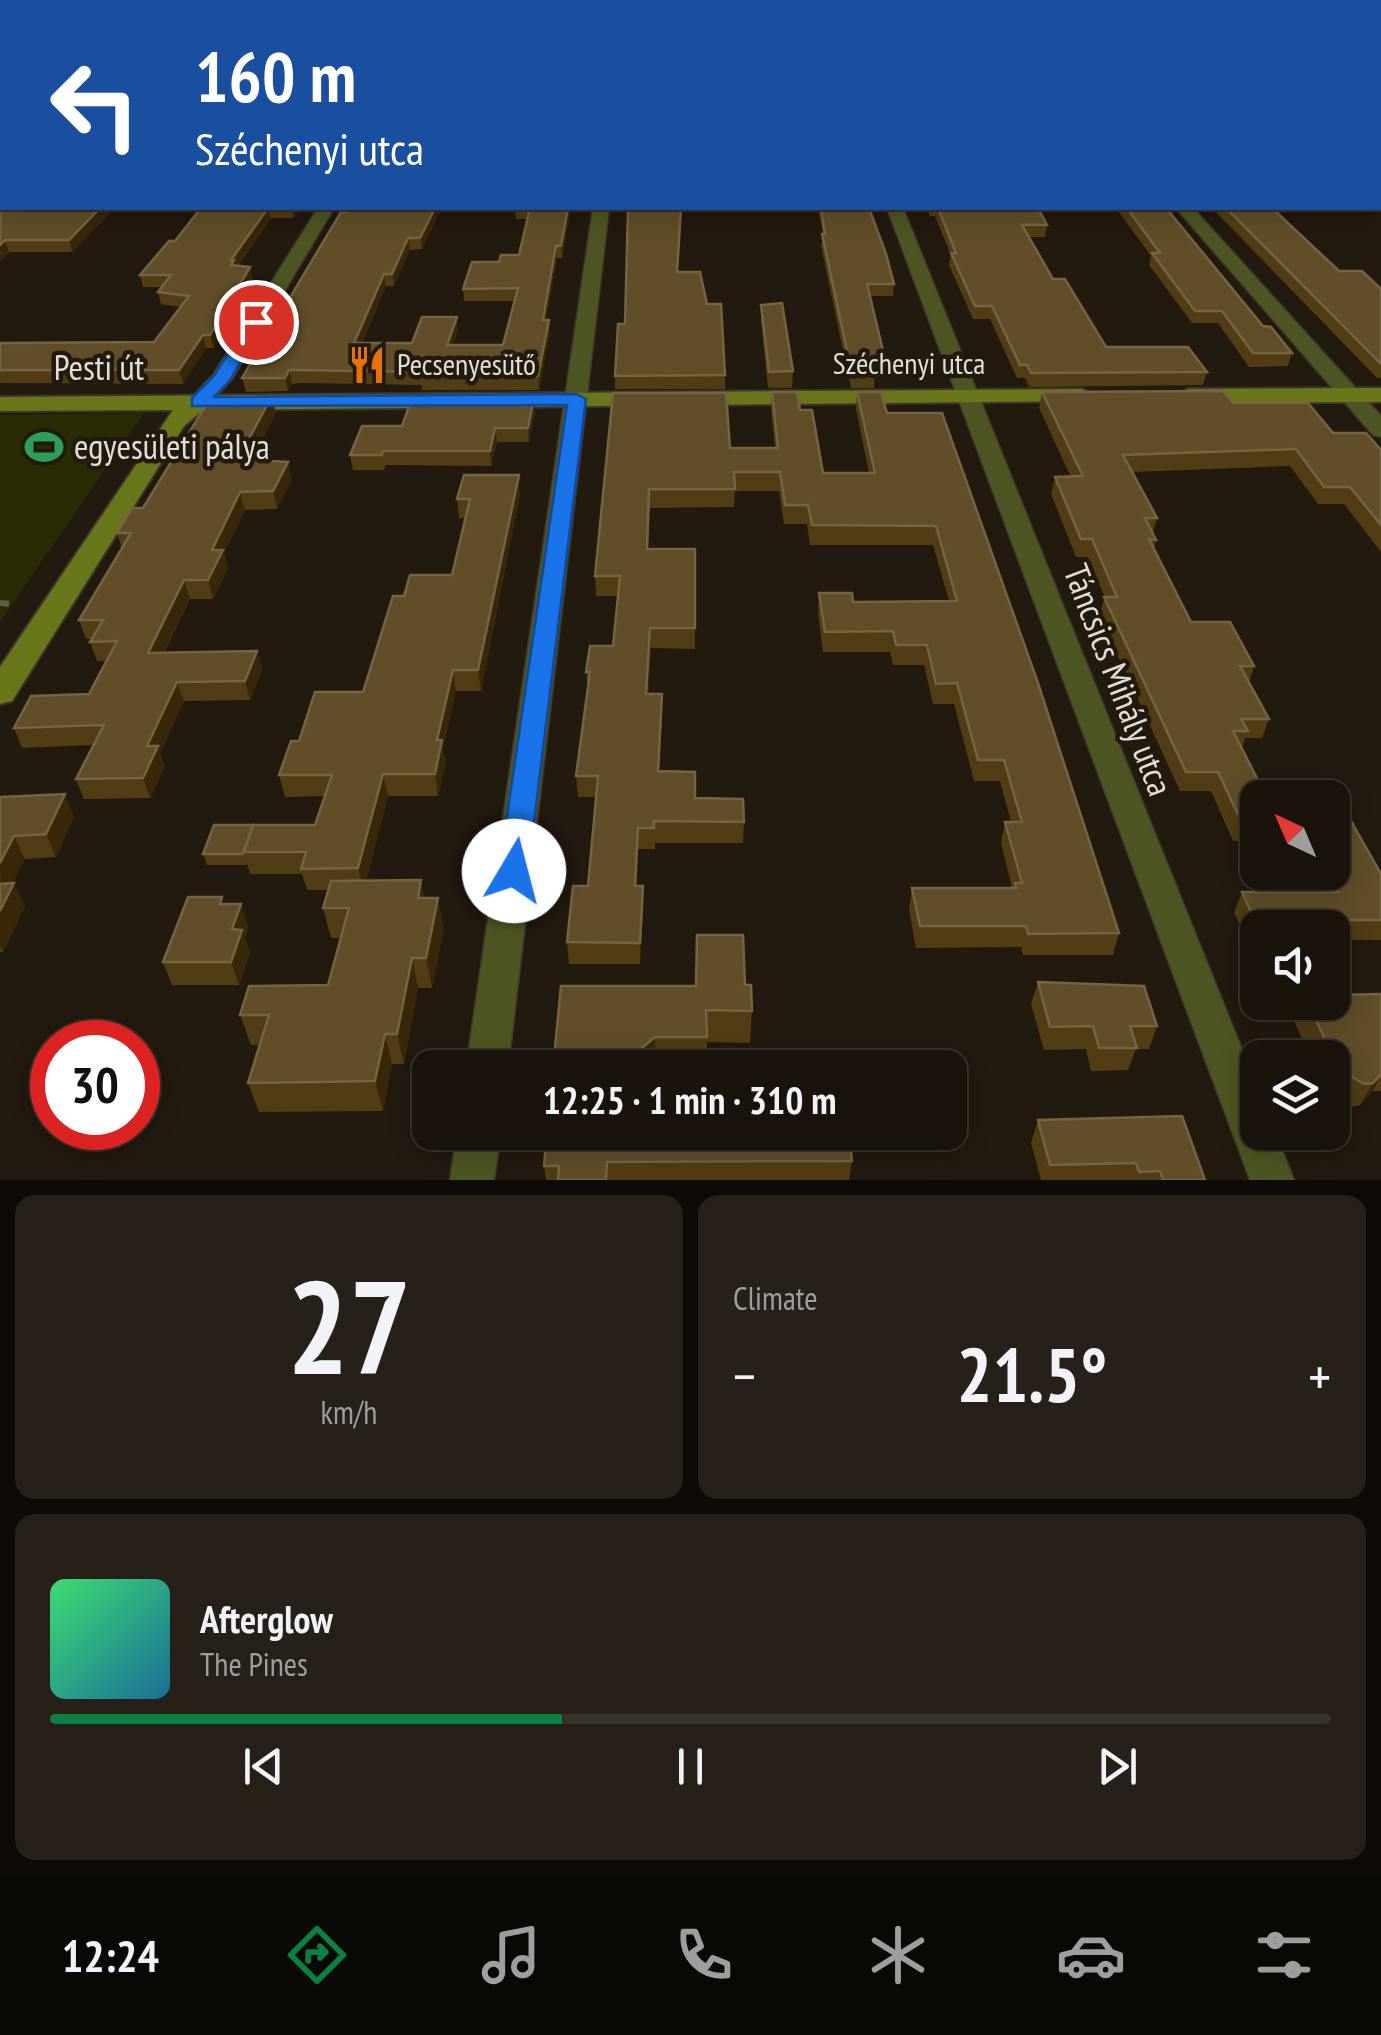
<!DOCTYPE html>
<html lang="en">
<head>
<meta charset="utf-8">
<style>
  :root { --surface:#1a130b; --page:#272019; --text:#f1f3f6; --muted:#9f9e9d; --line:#38322c; --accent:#0b8043 }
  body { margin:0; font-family:"PT Sans Narrow",sans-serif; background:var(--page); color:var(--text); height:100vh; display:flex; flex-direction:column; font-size:38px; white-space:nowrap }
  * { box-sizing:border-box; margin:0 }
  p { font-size:32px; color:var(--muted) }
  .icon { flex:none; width:55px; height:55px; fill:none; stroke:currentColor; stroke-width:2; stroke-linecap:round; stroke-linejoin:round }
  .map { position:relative; height:1180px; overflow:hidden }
  .drawer { display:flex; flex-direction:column; gap:15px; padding:15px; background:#0e0a06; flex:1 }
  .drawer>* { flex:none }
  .banner { position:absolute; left:0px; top:0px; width:1382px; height:210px; box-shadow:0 5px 25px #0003,0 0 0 2px var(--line); background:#1a4fa0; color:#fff; overflow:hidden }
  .needle { width:65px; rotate:316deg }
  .tools { position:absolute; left:1240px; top:780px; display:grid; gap:20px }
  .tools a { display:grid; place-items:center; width:110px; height:110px; border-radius:20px; background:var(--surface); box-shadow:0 5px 25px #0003,0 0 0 2px var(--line); font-size:50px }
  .speed { position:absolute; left:30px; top:1020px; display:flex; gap:20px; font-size:50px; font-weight:700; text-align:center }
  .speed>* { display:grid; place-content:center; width:130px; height:130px; border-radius:50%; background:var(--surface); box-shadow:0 5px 25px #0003,0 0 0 2px var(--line); line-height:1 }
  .speed .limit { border:15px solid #d22; background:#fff; color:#111 }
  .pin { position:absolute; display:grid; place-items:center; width:85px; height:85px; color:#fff; margin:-42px; border:5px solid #fff; border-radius:50%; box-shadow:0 2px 10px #0007 }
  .me { position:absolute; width:110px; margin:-55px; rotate:8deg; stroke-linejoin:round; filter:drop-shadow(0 0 8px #0008) }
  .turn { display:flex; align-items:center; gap:35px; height:210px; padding:0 30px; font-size:45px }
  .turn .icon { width:130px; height:130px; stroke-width:2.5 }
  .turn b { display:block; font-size:70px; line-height:85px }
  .big { font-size:75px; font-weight:700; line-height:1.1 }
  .drawer .card { flex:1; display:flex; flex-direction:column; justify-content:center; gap:15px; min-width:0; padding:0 35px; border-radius:20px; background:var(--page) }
  .drawer .dial { align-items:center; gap:0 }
  .dial b { font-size:130px; line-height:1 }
  .song { display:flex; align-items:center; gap:30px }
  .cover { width:120px; height:120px; border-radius:15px; background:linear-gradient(135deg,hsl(140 70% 55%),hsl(200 70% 35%)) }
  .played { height:10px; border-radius:5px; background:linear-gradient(90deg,var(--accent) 40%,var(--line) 40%) }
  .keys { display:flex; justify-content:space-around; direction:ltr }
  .heat { display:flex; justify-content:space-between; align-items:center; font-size:55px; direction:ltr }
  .drawer .tiles { flex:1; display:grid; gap:15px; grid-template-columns:1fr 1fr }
  .card:last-child { grid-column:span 2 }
  .trip { position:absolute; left:412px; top:1050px; width:555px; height:100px; border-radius:20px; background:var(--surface); box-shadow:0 5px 25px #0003,0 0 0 2px var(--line); font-weight:700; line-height:100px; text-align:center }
  .dock { display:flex; height:160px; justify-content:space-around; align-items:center; background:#0a0804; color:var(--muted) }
  .dock .icon { width:70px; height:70px }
  .dock .on { color:var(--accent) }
  .dock b { font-size:45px; color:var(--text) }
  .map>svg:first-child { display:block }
  .green { fill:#292c02 }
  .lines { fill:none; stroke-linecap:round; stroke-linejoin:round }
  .street-casing { stroke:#3d342b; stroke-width:3 }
  .secondary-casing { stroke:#3d342b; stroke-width:4 }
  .path { stroke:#645c53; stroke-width:6; stroke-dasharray:9 6; stroke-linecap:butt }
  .street { fill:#4d5622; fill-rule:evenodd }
  .secondary { fill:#69761a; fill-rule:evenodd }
  .wall { fill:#513c13 }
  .shaded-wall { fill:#382708 }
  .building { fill:#614d28; stroke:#756443; stroke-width:2.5 }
  .route { fill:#1a73e8; stroke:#114b97; stroke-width:2.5 }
  .labels { text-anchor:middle; stroke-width:9; stroke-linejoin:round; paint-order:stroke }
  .far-street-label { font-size:30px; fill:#e3ddd6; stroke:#22190f }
  .far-poi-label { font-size:30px; fill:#e3ddd6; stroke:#22190f; text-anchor:start }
  .street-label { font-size:35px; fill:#e3ddd6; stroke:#22190f }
  .poi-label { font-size:35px; fill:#e3ddd6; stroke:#22190f; text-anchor:start }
</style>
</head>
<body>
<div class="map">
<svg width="1381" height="1180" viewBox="0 0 1381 1180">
  <rect width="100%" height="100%" fill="#22190f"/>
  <polygon class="green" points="144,413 0,622 0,415"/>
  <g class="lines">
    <g class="street-casing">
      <g id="street">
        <rect x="624" y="0" width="10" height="2"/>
        <polygon points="811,0 821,0 822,2 812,2"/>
        <rect x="1380" y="91" width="1" height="8"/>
        <polygon points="318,208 334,208 232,379 206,407 190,407 187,402 213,375"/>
        <polygon points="593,208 609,208 508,1068 466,1068"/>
        <polygon points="887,208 903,208 1258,1089 1258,1132 1275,1132 1294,1180 1250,1180"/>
        <polygon points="1176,208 1193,208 1381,416 1381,437 1373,435"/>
        <polygon points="457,1132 501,1132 494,1180 450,1180"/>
      </g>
    </g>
    <g class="secondary-casing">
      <g id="secondary">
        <polygon points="1381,388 1381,402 1188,403 1176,396 1188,389"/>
        <polygon points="1082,389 1094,396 1090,401 203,410 184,426 12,701 0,704 0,667 173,410 0,411 0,397"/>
      </g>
    </g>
    <polyline class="path" points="0,603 12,604"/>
    <use href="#street" class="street"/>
    <use href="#secondary" class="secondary"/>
  </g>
  <g class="wall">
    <polygon points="0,0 115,208 72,252 9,252 0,261 0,145 1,145 0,22 2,22 2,19 0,19"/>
    <polygon points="201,208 300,208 294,218 271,218 238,266 253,279 214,348 206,348 183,384 0,383 0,343 154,342 180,307 161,304 158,292 161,287 143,287 140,275 175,241"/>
    <polygon points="350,208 441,208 422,249 410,250 394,286 386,286 362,343 412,343 458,329 453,345 503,345 514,301 464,301 463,289 499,262 519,255 528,219 516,219 515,208 571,208 562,258 557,258 546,320 550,333 539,390 422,390 421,385 301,383 292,384 288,391 246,392 242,378"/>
    <polygon points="815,208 869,208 894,284 893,296 870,296 885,359 884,373 875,373 874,388 851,388 821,246 823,234 819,213"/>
    <polygon points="927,208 1038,208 1047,225 1045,237 1028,237 1053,279 1106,347 1207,372 1203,385 1029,387 1025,378 1017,378 990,319 973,319 949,265 951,255 935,216 930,216"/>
    <polygon points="1116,208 1166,208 1263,326 1292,353 1288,366 1249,367 1218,323 1192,323 1149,265 1151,256"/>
    <polygon points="1212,208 1281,208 1279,212 1276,212 1339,271 1381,289 1381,378 1377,378"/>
    <polygon points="678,272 707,304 725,375 725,389 615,389 615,376 625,324"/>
    <polygon points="761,305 793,371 792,388 768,388 761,321"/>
    <polygon points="772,392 800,410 823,473 869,473 856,409 857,392 887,413 1119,933 1113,955 1023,955 1021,947 916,948 909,910 912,888 1012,888 1001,843 1005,822 1011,822 1000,781 974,781 954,704 933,704 924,665 893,665 890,652 823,652 818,613 819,593 853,602 949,601 933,545 810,545 807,524 784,524 779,491 735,491 734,507 650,508 648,549 695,549 695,649 651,648 648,694 662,715 659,771 695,798 744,822 743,843 655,843 655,849 638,849 637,886 643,886 643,908 640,964 569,964 567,942 588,886 596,797 578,797 576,776 588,691 586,672 613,646 618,596 596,596 595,576 613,393 730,448 775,448 771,410"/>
    <polygon points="1042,392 1233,403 1333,433 1381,450 1381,552 1344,504 1318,504 1290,466 1132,472 1157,518 1153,533 1156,540 1154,550 1191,622 1254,666 1249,682 1269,719 1262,738 1245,738 1242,748 1258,798 1258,841 1233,841 1211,791 1180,791 1099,615 1105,597 1087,557 1076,557 1051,494 1055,477 1071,477 1039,408"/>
    <polygon points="534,397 535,412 529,442 497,442 491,466 386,465 384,470 353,470 350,455 402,426"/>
    <polygon points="276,413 252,460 292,479 277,509 245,510 224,553 228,568 213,599 190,599 164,653 257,651 262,670 250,700 184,701 160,753 165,766 150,798 84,799 76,779 93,745 22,748 14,728 89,694 107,661 97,661 90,642 92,639 86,639 79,620 122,549 117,533 143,508"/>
    <polygon points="520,494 481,691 456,691 443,748 446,762 438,796 388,796 366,881 425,898 444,928 432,988 418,988 404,1064 392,1064 383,1111 259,1112 248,1083 260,1045 251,1045 240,1015 328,985 341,938 331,938 323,908 328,890 307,890 302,874 250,874 247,863 246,865 207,865 203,854 315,825 325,796 285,797 279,775 299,741 363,692 404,596 452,575 465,518 459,518 457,499"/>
    <polygon points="0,797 74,817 56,857 25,859 12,883 25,906 3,952 0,952"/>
    <polygon points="1309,872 1381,874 1381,940 1332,940 1332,928 1258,928 1258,957 1253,957 1234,912 1242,892 1319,892"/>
    <polygon points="224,904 248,926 245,938 250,952 239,985 172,985 163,962"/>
    <polygon points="1038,982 1157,1026 1149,1049 1136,1049 1128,1070 1091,1071 1086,1049 1044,1050 1031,1004"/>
    <polygon points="745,985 752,1011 750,1043 707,1042 706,1068 553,1068"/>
    <polygon points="1381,994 1381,1091 1373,1091 1360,1105 1351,1107 1332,1095 1332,1058 1311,1058 1293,1019 1301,1002 1332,1002"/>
    <polygon points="1038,1120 1205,1180 1041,1180 1031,1143"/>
    <polygon points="547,1132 852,1161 849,1180 546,1180 544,1166"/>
  </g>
  <g class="shaded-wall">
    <polygon points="100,208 115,208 72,252 69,240"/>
    <polygon points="268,208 271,218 236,268 234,277 231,260"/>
    <polygon points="292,208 300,208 294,218"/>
    <polygon points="435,208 441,208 422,249 420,238"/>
    <polygon points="568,208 571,208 562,258 561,246"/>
    <polygon points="408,238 410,250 394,286 392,274"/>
    <polygon points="5,240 9,252 0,261 0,245"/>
    <polygon points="556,246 557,258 544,333 543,320"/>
    <polygon points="250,267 253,279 214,348 210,335"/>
    <polygon points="384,274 386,286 357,356 354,343"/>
    <polygon points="457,317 458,329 449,358 447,345"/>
    <polygon points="549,320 550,333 539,390 538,376"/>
    <polygon points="203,335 206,348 183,384 179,370"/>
    <polygon points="289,370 292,384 288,391 285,378"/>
    <polygon points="272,396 276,413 243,476 238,459"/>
    <polygon points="534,397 535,412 529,442 528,428"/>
    <polygon points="495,428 497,442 491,466 490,451"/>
    <polygon points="288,462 292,479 277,509 273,491"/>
    <polygon points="519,475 520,494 481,691 478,670"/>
    <polygon points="240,492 245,510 224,553 228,568 213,599 208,580 212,550"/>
    <polygon points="184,580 190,599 154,672 148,653"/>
    <polygon points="650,628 651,648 647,715 646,694"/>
    <polygon points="257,651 262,670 250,700 245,681"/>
    <polygon points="453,670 456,691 443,748 446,762 438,796 435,774 437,740"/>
    <polygon points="177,682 184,701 160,753 165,766 150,798 143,778 147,746"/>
    <polygon points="662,694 662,715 658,792 658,771"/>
    <polygon points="383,774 388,796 364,890 358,868"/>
    <polygon points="65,794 74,817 56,857 46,834"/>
    <polygon points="638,828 638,849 636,908 635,886"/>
    <polygon points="14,836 25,859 1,907 0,863"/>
    <polygon points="421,880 427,910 418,898"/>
    <polygon points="14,883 25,906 3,952 0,946 0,911"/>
    <polygon points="643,886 643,908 640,964 640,943"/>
    <polygon points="438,898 444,928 432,988 426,958"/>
    <polygon points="241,904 248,926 245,938 250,952 239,985 231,962 232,929"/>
    <polygon points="412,958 418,988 404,1064 397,1034"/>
    <polygon points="385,1034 392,1064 383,1111 375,1081"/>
    <polygon points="655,1037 656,1068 637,1068 637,1052"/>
    <polygon points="1381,1074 1373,1091 1360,1105 1373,1083"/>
  </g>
  <g class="building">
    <polygon points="0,0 624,0 623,2 2,2 2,208 100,208 69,240 5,240 0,245 1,132 0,132 0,22 2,22 2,11 0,11"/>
    <polygon points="635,0 804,0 805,2 635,2"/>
    <polygon points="834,0 1381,0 1381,76 1380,2 835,2"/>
    <polygon points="1380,129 1381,130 1381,197 1380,197"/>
    <polygon points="201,208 268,208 231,260 234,260 231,265 250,267 210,335 203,335 179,370 0,370 0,343 154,342 189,296 158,292 171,275 140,275 169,241 175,241"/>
    <polygon points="350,208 435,208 420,238 408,238 392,274 384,274 354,343 412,343 422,317 457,317 447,345 503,345 518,288 463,289 472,262 499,262 501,255 519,255 530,208 568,208 561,246 556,246 543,320 549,320 538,376 420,377 422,372 298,370 289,370 285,378 242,378 341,212 348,212"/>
    <polygon points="628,208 681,208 677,272 700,272 707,304 721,304 725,375 615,376 618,324 625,324"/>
    <polygon points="821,208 869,208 886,254 894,284 867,284 885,359 871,360 875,374 852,374 822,234 825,234"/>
    <polygon points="938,208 1038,208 1047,225 1022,225 1053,279 1065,279 1106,347 1188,347 1207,372 1031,373 1027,365 1020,365 992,306 975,306 951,253 956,253"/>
    <polygon points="1127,208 1166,208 1263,326 1271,327 1292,353 1253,353 1222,311 1195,311 1152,253 1160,253"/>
    <polygon points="1226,208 1272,208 1339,271 1362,271 1381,289 1381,364"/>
    <polygon points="782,303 793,371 769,372 761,305"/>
    <polygon points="1223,391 1233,403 1308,403 1333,433 1366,433 1381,450 1381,525 1350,487 1324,487 1296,449 1123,455 1157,518 1145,518 1156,540 1149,539 1191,622 1230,622 1254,666 1240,666 1269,719 1241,719 1248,731 1233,731 1267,798 1258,798 1258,821 1241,821 1218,772 1186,772 1104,597 1117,597 1092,539 1081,539 1055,477 1083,476 1042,392"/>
    <polygon points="772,392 797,392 800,410 812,410 823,473 875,473 857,392 881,392 887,413 942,413 1038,683 1119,933 1028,934 1026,926 920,926 912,888 1016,888 1015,883 1022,883 1005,822 1022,822 1004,760 978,760 957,683 936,684 927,645 896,645 893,631 825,632 819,593 852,593 853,602 957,601 936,526 812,525 808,505 785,505 780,472 734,472 735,489 649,489 647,549 695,549 695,628 650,628 646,694 662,694 658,771 695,772 695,798 743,799 744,822 654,821 654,828 638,828 635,886 643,886 640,943 567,942 573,886 588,886 598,776 576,776 590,672 586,672 590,646 613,646 620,576 595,576 613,393 726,393 730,448 778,448"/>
    <polygon points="272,396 238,459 288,462 273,491 240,492 212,550 223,550 208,580 184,580 148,653 257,651 245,681 177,682 147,746 158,746 143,778 76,779 104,725 14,728 31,696 89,694 117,641 90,642 103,620 79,620 131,533 117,533 132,508 143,508 206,405 224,405 229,397"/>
    <polygon points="534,397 528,428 495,428 490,451 383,451 382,455 350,455 362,426 402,426 412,398"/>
    <polygon points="464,475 519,475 478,670 453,670 437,740 442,740 435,774 383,774 358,868 301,869 306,852 244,852 253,825 315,825 332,775 279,775 291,741 299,741 315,692 363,692 393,596 404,596 410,575 452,575 470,499 457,499"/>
    <polygon points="65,794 46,834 14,836 0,863 0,797"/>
    <polygon points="1332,798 1338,798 1381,874 1381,920 1307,920 1311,928 1258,928 1242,892 1338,892 1328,872 1332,872"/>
    <polygon points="214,825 253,825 243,854 203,854"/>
    <polygon points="421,880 418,898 438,898 426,958 412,958 397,1034 385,1034 375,1081 248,1083 269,1015 240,1015 249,986 328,985 349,908 323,908 331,881"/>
    <polygon points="14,883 0,911 0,884"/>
    <polygon points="188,897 222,897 220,904 241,904 232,929 242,930 231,962 163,962"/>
    <polygon points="697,935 743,935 745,985 751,985 752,1011 706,1010 707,1037 655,1037 637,1052 637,1068 553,1068 561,986 696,986"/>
    <polygon points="1038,982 1144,986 1157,1026 1130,1026 1137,1048 1099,1048 1093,1026 1050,1027"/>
    <polygon points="1381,994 1381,1074 1373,1083 1364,1084 1340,1070 1307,1002 1332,1002 1332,995"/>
    <polygon points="1182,1116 1205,1180 1163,1180 1160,1171 1139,1172 1136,1163 1050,1165 1038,1120"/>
    <polygon points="547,1132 849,1132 852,1161 607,1162 606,1180 558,1180 559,1166 544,1166"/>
  </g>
  <polygon class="route" points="256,317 264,322 230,380 214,397 576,394 586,399 528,871 524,879 514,882 503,879 499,871 567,405 192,406 192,398 214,376 250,319"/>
  <defs>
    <g id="restaurant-bare" transform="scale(3)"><path d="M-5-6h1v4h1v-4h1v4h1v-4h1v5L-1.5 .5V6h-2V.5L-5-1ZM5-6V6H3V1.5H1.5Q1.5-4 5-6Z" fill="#e8710a" stroke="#22190f" stroke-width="2.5" paint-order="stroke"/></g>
    <g id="stadium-bare" transform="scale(3)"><path d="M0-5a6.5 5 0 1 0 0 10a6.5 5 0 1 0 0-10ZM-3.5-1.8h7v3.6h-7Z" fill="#2e9e5b" stroke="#22190f" stroke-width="2.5" paint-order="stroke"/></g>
  </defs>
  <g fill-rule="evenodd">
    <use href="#restaurant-bare" x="367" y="365"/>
    <use href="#stadium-bare" x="44" y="447"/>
  </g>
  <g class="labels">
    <g class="far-street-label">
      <text x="909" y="374">Széchenyi utca</text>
    </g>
    <g class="far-poi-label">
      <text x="397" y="375">Pecsenyesütő</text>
    </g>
    <g class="street-label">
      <text x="99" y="380">Pesti út</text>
      <text transform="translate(1118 680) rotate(69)" y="12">Táncsics Mihály utca</text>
    </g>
    <g class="poi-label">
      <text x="74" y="459">egyesületi pálya</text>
    </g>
  </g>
</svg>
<div class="tools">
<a><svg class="needle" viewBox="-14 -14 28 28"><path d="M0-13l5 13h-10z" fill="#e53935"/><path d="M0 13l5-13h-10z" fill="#9f9e9d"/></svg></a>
<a><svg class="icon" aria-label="sound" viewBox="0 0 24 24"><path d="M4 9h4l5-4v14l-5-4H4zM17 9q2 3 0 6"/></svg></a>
<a><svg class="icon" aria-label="layers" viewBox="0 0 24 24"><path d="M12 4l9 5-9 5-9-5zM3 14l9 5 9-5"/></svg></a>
</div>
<div class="speed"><div class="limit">30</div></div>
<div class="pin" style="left:256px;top:322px;background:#d93025"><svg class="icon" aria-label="arrive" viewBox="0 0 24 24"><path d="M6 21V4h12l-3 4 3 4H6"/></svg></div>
<svg class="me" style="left:514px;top:871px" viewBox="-20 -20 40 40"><circle r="19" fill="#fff"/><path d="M0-13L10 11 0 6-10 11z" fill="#1a73e8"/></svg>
<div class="trip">12:25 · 1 min · 310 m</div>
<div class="banner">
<div class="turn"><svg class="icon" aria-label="left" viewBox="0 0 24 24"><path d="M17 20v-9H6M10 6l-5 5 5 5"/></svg><div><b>160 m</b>Széchenyi utca</div></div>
</div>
</div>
<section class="drawer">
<div class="tiles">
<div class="card dial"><b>27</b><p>km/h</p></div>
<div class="card"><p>Climate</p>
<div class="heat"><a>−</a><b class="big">21.5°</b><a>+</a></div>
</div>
<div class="card">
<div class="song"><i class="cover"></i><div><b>Afterglow</b><p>The Pines</p></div></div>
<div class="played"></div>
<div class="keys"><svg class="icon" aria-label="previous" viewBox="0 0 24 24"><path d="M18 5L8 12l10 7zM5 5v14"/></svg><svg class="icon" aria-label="pause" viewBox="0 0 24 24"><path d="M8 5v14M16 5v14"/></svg><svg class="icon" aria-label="next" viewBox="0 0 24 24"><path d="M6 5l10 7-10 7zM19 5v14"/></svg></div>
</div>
</div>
</section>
<nav class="dock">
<b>12:24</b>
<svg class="icon on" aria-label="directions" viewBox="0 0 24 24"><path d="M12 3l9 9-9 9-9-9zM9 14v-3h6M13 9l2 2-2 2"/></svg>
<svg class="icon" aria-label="music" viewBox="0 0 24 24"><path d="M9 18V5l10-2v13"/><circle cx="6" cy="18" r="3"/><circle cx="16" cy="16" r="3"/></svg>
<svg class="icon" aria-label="phone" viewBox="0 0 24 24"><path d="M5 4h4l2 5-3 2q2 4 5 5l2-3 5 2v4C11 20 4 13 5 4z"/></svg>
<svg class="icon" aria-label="climate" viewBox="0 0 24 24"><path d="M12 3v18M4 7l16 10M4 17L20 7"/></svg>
<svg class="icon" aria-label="car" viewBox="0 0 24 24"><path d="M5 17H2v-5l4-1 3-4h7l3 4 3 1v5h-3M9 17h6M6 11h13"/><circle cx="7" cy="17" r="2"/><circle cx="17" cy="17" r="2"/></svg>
<svg class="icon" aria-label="filters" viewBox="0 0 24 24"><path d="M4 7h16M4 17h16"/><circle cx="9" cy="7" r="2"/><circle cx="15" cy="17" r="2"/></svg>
</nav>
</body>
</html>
